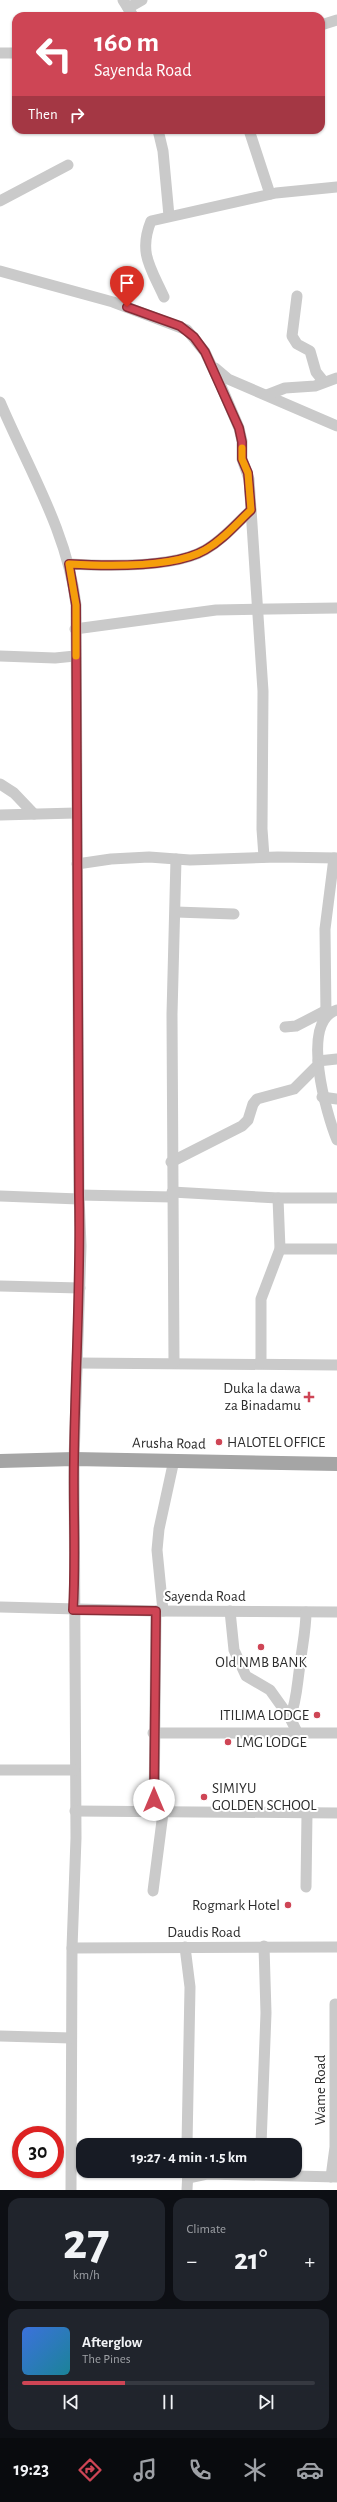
<!DOCTYPE html>
<html lang="en">
<head>
<meta charset="utf-8">
<style>
  :root { --surface:#171b24; --page:#20242c; --text:#f1f3f6; --muted:#9ea1a6; --line:#363941; --accent:#ce4555 }
  body { margin:0; font-family:"Alegreya Sans",sans-serif; background:var(--page); color:var(--text); height:100vh; display:flex; flex-direction:column; font-size:15px; white-space:nowrap }
  * { box-sizing:border-box; margin:0 }
  p { font-size:13px; color:var(--muted) }
  .icon { flex:none; width:22px; height:22px; fill:none; stroke:currentColor; stroke-width:2; stroke-linecap:round; stroke-linejoin:round }
  .map { position:relative; height:2190px; overflow:hidden }
  .panel { display:flex; flex-direction:column; gap:8px; padding:8px; background:#0d0f14; flex:1 }
  .panel>* { flex:none }
  .banner { position:absolute; left:12px; top:12px; width:313px; height:122px; border-radius:12px; box-shadow:0 1px 3px #0004; background:#ce4555; color:#fff; overflow:hidden }
  .speed { position:absolute; left:12px; top:2126px; display:flex; gap:8px; font-size:20px; font-weight:700; text-align:center }
  .speed>* { display:grid; place-content:center; width:52px; height:52px; border-radius:50%; background:var(--surface); box-shadow:0 1px 3px #0004; line-height:1 }
  .speed .limit { border:6px solid #d22; background:#fff; color:#111 }
  .pin { position:absolute; display:grid; place-items:center; width:34px; height:34px; color:#fff; margin:-41px -17px; border-radius:50% 50% 50% 0; rotate:-45deg; box-shadow:0 0 4px #0007 }
  .pin .icon { rotate:45deg }
  .me { position:absolute; width:44px; margin:-22px; rotate:0deg; stroke-linejoin:round; filter:drop-shadow(0 0 3px #0008) }
  .turn { display:flex; align-items:center; gap:14px; height:84px; padding:0 16px; font-size:18px }
  .turn .icon { width:52px; height:52px; stroke-width:2.5 }
  .turn b { display:block; font-size:28px; line-height:34px }
  .then { display:flex; align-items:center; height:38px; padding:0 16px; background:#0003; gap:8px; font-size:15px }
  .big { font-size:30px; font-weight:700; line-height:1.1 }
  .panel .widget { flex:1; display:flex; flex-direction:column; justify-content:center; gap:6px; min-width:0; padding:0 14px; border-radius:12px; background:var(--page) }
  .panel .dial { align-items:center; gap:0 }
  .dial b { font-size:52px; line-height:1 }
  .song { display:flex; align-items:center; gap:12px }
  .cover { width:48px; height:48px; border-radius:6px; background:linear-gradient(135deg,hsl(220 70% 55%),hsl(190 70% 35%)) }
  .played { height:4px; border-radius:2px; background:linear-gradient(90deg,var(--accent) 35%,var(--line) 35%) }
  .keys { display:flex; justify-content:space-around; direction:ltr }
  .heat { display:flex; justify-content:space-between; align-items:center; font-size:22px; direction:ltr }
  .panel .tiles { flex:1; display:grid; gap:8px; grid-template-columns:1fr 1fr }
  .widget:last-child { grid-column:span 2 }
  .trip { position:absolute; left:76px; top:2138px; width:226px; height:40px; border-radius:12px; background:var(--surface); box-shadow:0 1px 3px #0004; font-weight:700; line-height:40px; text-align:center }
  .tab-bar { display:flex; height:64px; justify-content:space-around; align-items:center; background:#090b0e; color:var(--muted) }
  .tab-bar .icon { width:28px; height:28px }
  .tab-bar .current { color:var(--accent) }
  .tab-bar b { font-size:18px; color:var(--text) }
  .map>svg:first-child { display:block }
  .lines { fill:none; stroke-linecap:round; stroke-linejoin:round }
  .minor { stroke:#cacaca; stroke-width:11 }
  .major { stroke:#a5a5a5; stroke-width:14 }
  .route-casing { stroke:#862d37; stroke-width:10 }
  .route { stroke:#ce4555; stroke-width:7 }
  .slow { stroke:#f59e0b; stroke-width:7 }
  .poi-dot { fill:#ce4555; stroke:#fff; stroke-width:1.5 }
  .labels { text-anchor:middle; stroke-width:4; stroke-linejoin:round; paint-order:stroke }
  .poi-label { font-size:15px; fill:#2d2d2d; stroke:#fff; text-anchor:end }
  .street-label { font-size:15px; fill:#2d2d2d; stroke:#fff }
</style>
</head>
<body>
<div class="map">
<svg width="337" height="2190" viewBox="0 0 337 2190">
  <rect width="100%" height="100%" fill="#fff"/>
  <g class="lines">
    <g class="minor">
      <polyline points="123,0 133,16"/>
      <polyline points="128,8 142,0"/>
      <polyline points="321,25 337,20"/>
      <polyline points="0,53 16,53"/>
      <polyline points="158,130 163,151 169,216"/>
      <polyline points="249,130 270,194"/>
      <polyline points="0,201 68,165"/>
      <polyline points="0,271 113,302 187,330 205,352 221,386 239,428 242,441 242,459 249,479 263,691 262,829 264,857"/>
      <polyline points="297,296 292,336 297,344 310,351 316,372 324,382"/>
      <path d="M164,297C151,268 138,253 151,221L276,193L337,187"/>
      <polyline points="215,368 228,379 337,426"/>
      <polyline points="267,395 285,388 315,386 337,378"/>
      <path d="M0,402C28,468 68,533 76,605L79,1195L81,1246L74,1459L76,1838L72,1948L71,2190"/>
      <path d="M69,564C105,566 174,568 205,550C223,540 236,524 251,510"/>
      <polyline points="75,629 216,610 337,608"/>
      <polyline points="0,656 55,658 75,656"/>
      <polyline points="0,784 14,793 34,814"/>
      <polyline points="0,815 76,813"/>
      <polyline points="77,864 111,859 149,857 190,860 278,857 337,858"/>
      <polyline points="176,912 234,914"/>
      <path d="M337,1010C299,1021 327,1116 337,1140"/>
      <polyline points="326,1016 325,929 334,858"/>
      <polyline points="285,1027 296,1026 327,1010"/>
      <polyline points="318,1061 337,1059"/>
      <polyline points="322,1097 337,1099"/>
      <polyline points="171,1162 242,1126 248,1120 253,1104 257,1099 294,1089 318,1065"/>
      <polyline points="172,1192 278,1198 337,1198"/>
      <polyline points="79,1195 172,1197"/>
      <polyline points="0,1196 79,1199"/>
      <polyline points="280,1249 337,1249"/>
      <polyline points="0,1286 80,1288"/>
      <polyline points="77,1363 337,1365"/>
      <polyline points="174,1363 172,1014 176,859"/>
      <polyline points="261,1363 261,1299 280,1249 278,1198"/>
      <polyline points="0,1607 156,1611 337,1612"/>
      <polyline points="163,1611 157,1550 159,1529 174,1460"/>
      <polyline points="230,1611 234,1650 246,1676 270,1690 290,1718 297,1732"/>
      <path d="M290,1718C297,1700 297,1684 300,1665C302,1647 306,1630 306,1612"/>
      <polyline points="153,1733 337,1733"/>
      <polyline points="0,1770 74,1770"/>
      <polyline points="75,1811 337,1813"/>
      <polyline points="154,1813 156,1611"/>
      <polyline points="306,1887 307,1813"/>
      <polyline points="153,1891 163,1813"/>
      <polyline points="185,1947 190,1987 187,2145"/>
      <polyline points="72,1948 337,1947"/>
      <polyline points="0,2036 71,2038"/>
      <polyline points="261,2145 266,2013 264,1946"/>
      <polyline points="331,2177 335,2147 335,2004"/>
      <polyline points="188,2178 207,2174 337,2177"/>
      <polyline points="187,2190 188,2171"/>
    </g>
    <polyline class="major" points="0,1461 74,1459 337,1464"/>
  </g>
  <g class="lines">
    <g class="route-casing">
      <path id="route" d="M127,307L180,326L194,337L205,352L239,428L242,442V459L248,473L251,510C236,524 223,540 205,550C174,568 105,566 69,564L76,605L79,1195C81,1284 75,1372 74,1461C73,1511 76,1560 73,1610L156,1611L154,1800"/>
    </g>
    <use href="#route" class="route"/>
    <path class="slow" d="M76,656V605L69,564C105,566 174,568 205,550C223,540 236,524 251,510L248,473L242,459V448"/>
  </g>
  <g class="poi-dot">
    <path d="M307 1391h4v4h4v4h-4v4h-4v-4h-4v-4h4z"/>
    <circle cx="219" cy="1442" r="4"/>
    <circle cx="261" cy="1647" r="4"/>
    <circle cx="317" cy="1715" r="4"/>
    <circle cx="228" cy="1742" r="4"/>
    <circle cx="204" cy="1797" r="4"/>
    <circle cx="288" cy="1905" r="4"/>
  </g>
  <g class="labels">
    <g class="poi-label">
      <text x="301" y="1393">Duka la dawa<tspan x="301" dy="17">za Binadamu</tspan></text>
      <text x="227" y="1447" text-anchor="start">HALOTEL OFFICE</text>
      <text x="261" y="1667" text-anchor="middle">Old NMB BANK</text>
      <text x="309" y="1720">ITILIMA LODGE</text>
      <text x="236" y="1747" text-anchor="start">LMG LODGE</text>
      <text x="212" y="1793" text-anchor="start">SIMIYU<tspan x="212" dy="17">GOLDEN SCHOOL</tspan></text>
      <text x="280" y="1910">Rogmark Hotel</text>
    </g>
    <g class="street-label">
      <text transform="translate(169 1443) rotate(1)" y="5">Arusha Road</text>
      <text x="205" y="1601">Sayenda Road</text>
      <text x="204" y="1937">Daudis Road</text>
      <text transform="translate(320 2090) rotate(-90)" y="5">Wame Road</text>
    </g>
  </g>
</svg>
<div class="speed"><div class="limit">30</div></div>
<div class="pin" style="left:127px;top:307px;background:#d93025"><svg class="icon" aria-label="arrive" viewBox="0 0 24 24"><path d="M6 21V4h12l-3 4 3 4H6"/></svg></div>
<svg class="me" style="left:154px;top:1800px" viewBox="-20 -20 40 40"><circle r="19" fill="#fff"/><path d="M0-13L10 11 0 6-10 11z" fill="#ce4555"/></svg>
<div class="trip">19:27 · 4 min · 1.5 km</div>
<div class="banner">
<div class="turn"><svg class="icon" aria-label="left" viewBox="0 0 24 24"><path d="M17 20v-9H6M10 6l-5 5 5 5"/></svg><div><b>160 m</b>Sayenda Road</div></div>
<div class="then">Then<svg class="icon" aria-label="right" viewBox="0 0 24 24"><path d="M7 20v-9h11M14 6l5 5-5 5"/></svg></div>
</div>
</div>
<section class="panel">
<div class="tiles">
<div class="widget dial"><b>27</b><p>km/h</p></div>
<div class="widget"><p>Climate</p>
<div class="heat"><a>−</a><b class="big">21°</b><a>+</a></div>
</div>
<div class="widget">
<div class="song"><i class="cover"></i><div><b>Afterglow</b><p>The Pines</p></div></div>
<div class="played"></div>
<div class="keys"><svg class="icon" aria-label="previous" viewBox="0 0 24 24"><path d="M18 5L8 12l10 7zM5 5v14"/></svg><svg class="icon" aria-label="pause" viewBox="0 0 24 24"><path d="M8 5v14M16 5v14"/></svg><svg class="icon" aria-label="next" viewBox="0 0 24 24"><path d="M6 5l10 7-10 7zM19 5v14"/></svg></div>
</div>
</div>
</section>
<nav class="tab-bar">
<b>19:23</b>
<svg class="icon current" aria-label="directions" viewBox="0 0 24 24"><path d="M12 3l9 9-9 9-9-9zM9 14v-3h6M13 9l2 2-2 2"/></svg>
<svg class="icon" aria-label="music" viewBox="0 0 24 24"><path d="M9 18V5l10-2v13"/><circle cx="6" cy="18" r="3"/><circle cx="16" cy="16" r="3"/></svg>
<svg class="icon" aria-label="phone" viewBox="0 0 24 24"><path d="M5 4h4l2 5-3 2q2 4 5 5l2-3 5 2v4C11 20 4 13 5 4z"/></svg>
<svg class="icon" aria-label="climate" viewBox="0 0 24 24"><path d="M12 3v18M4 7l16 10M4 17L20 7"/></svg>
<svg class="icon" aria-label="car" viewBox="0 0 24 24"><path d="M5 17H2v-5l4-1 3-4h7l3 4 3 1v5h-3M9 17h6M6 11h13"/><circle cx="7" cy="17" r="2"/><circle cx="17" cy="17" r="2"/></svg>
</nav>
</body>
</html>
